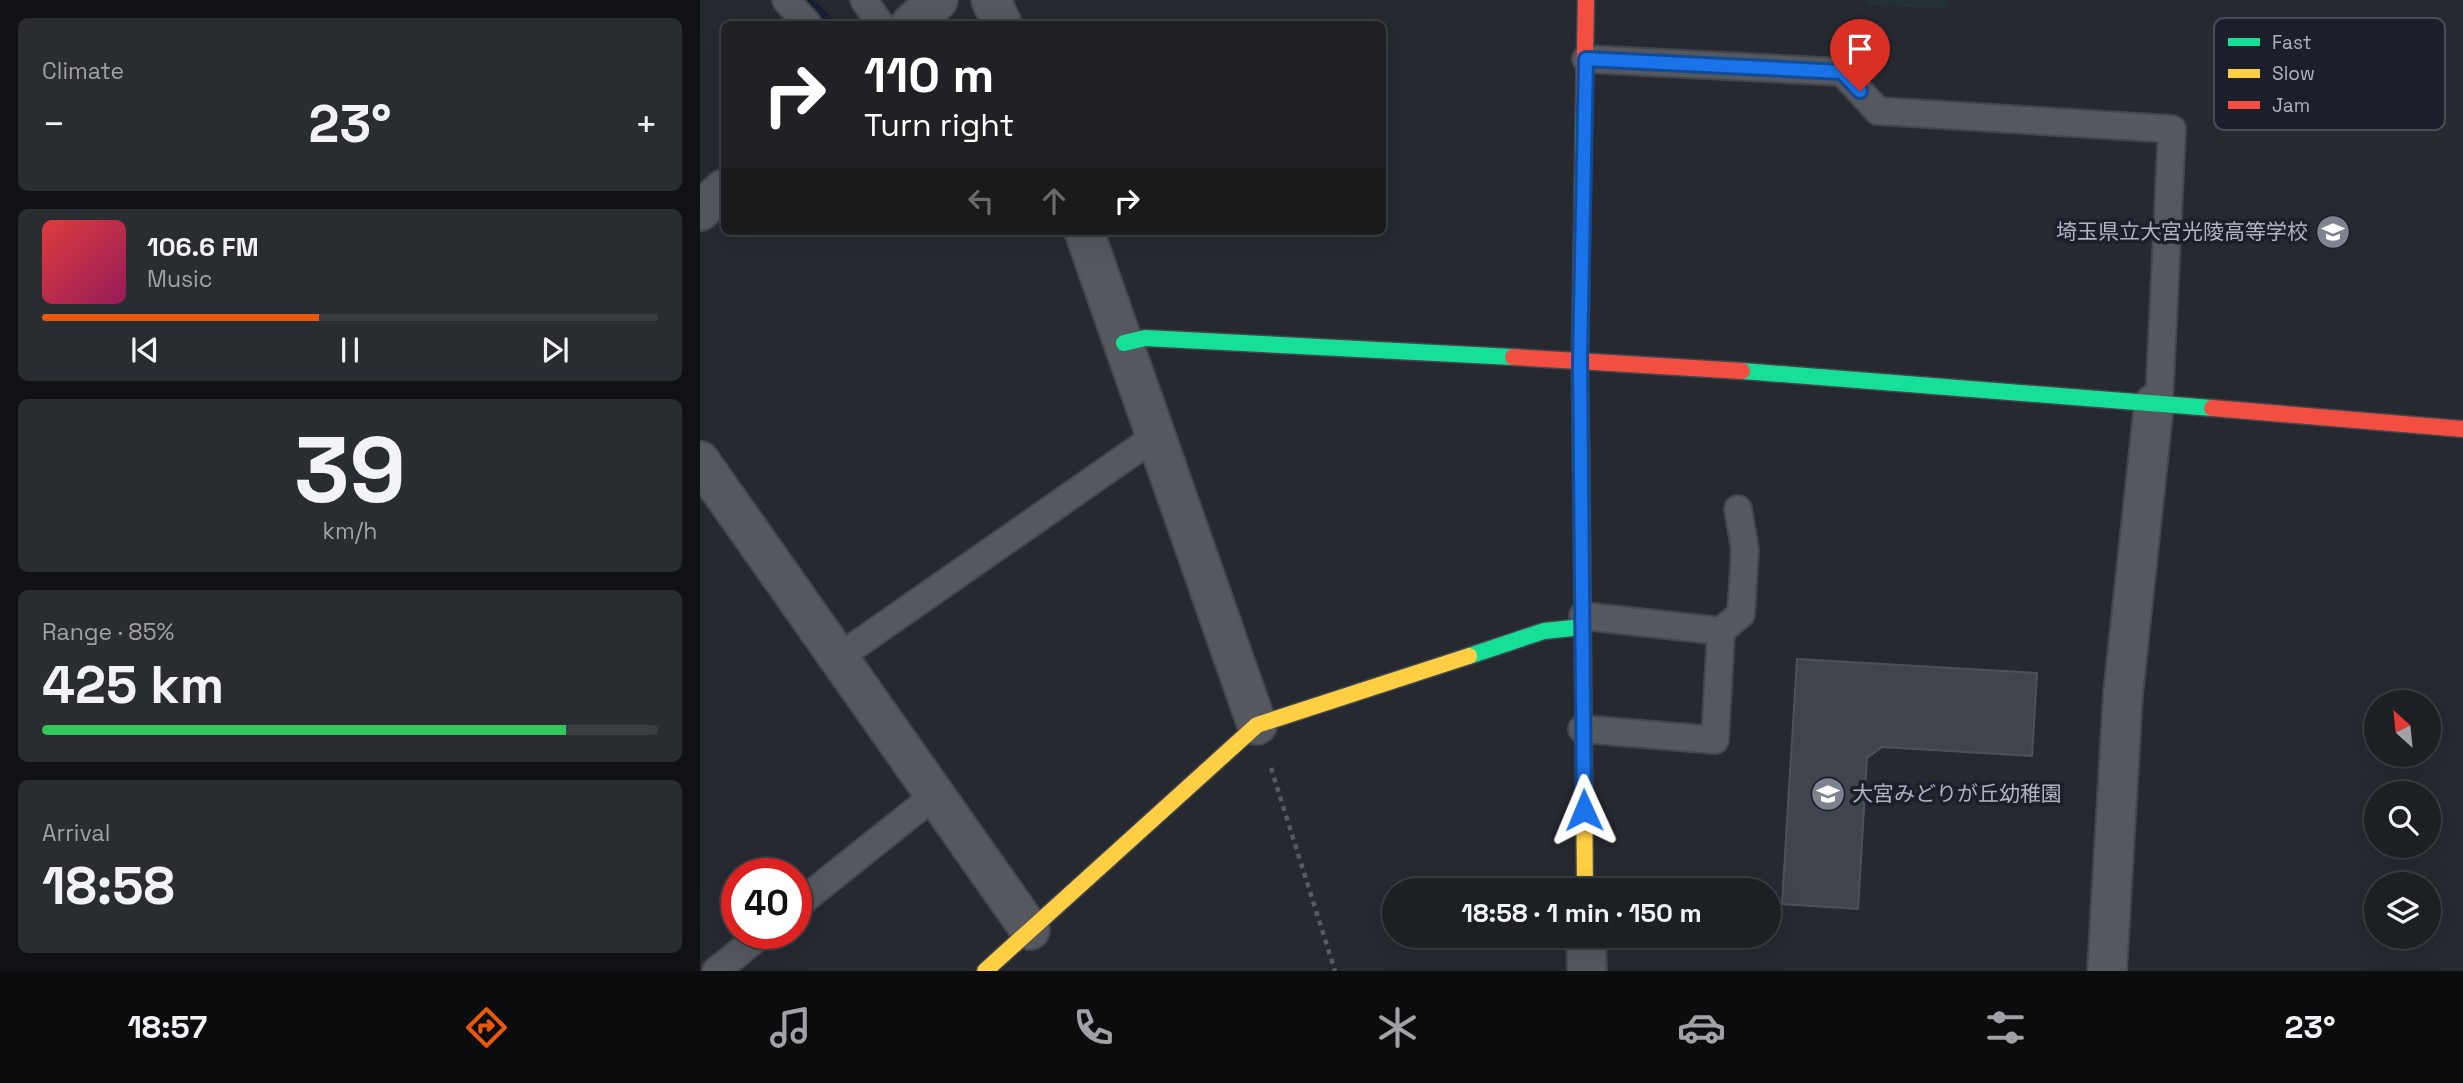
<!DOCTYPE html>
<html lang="en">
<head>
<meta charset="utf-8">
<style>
  :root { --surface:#1c1f24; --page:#292c31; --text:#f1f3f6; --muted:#a0a2a6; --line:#3a3d41; --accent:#ea580c }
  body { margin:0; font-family:"Space Grotesk","Noto Sans JP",sans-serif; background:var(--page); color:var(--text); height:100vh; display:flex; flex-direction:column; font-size:26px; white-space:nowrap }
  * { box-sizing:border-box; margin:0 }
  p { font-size:23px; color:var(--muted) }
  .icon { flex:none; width:38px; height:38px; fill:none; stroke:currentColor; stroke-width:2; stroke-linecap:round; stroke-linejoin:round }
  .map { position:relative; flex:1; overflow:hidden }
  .details { display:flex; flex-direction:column; gap:18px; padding:18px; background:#0f1114; width:700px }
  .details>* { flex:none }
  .banner { position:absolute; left:21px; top:21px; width:665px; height:214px; border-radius:10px; box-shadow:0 7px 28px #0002,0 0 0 2px var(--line); background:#202124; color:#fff; overflow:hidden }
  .needle { width:46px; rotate:333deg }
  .buttons { position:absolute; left:1664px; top:690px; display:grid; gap:14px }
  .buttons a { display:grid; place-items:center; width:77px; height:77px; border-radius:50%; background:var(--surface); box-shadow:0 7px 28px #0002,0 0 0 2px var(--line); font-size:35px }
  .speed { position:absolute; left:21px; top:858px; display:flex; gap:14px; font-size:35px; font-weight:700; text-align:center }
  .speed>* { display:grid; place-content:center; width:91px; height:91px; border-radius:50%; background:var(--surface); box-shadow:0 7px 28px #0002,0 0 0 2px var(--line); line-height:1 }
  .speed .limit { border:10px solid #d22; background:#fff; color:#111 }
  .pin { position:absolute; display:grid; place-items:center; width:60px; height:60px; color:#fff; margin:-72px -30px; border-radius:50% 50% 50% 0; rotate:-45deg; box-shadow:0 0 7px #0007 }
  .pin .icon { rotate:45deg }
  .me { position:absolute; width:77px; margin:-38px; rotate:359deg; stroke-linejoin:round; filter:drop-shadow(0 0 5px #0008) }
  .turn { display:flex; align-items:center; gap:24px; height:147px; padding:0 28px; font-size:32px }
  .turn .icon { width:91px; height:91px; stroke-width:2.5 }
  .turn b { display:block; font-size:49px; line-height:60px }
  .lanes { display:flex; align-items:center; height:66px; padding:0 28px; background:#0003; justify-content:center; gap:35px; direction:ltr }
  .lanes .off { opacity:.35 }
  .big { font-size:52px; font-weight:700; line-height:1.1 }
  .details .widget { flex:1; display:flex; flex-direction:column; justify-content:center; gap:10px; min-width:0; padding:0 24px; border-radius:10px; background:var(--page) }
  .details .dial { align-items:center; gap:0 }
  .dial b { font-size:91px; line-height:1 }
  .song { display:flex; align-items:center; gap:21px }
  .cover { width:84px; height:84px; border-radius:10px; background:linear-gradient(135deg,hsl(0 70% 55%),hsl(330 70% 35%)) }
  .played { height:7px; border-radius:4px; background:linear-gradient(90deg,var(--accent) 45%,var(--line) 45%) }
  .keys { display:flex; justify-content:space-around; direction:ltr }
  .heat { display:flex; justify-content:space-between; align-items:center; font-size:38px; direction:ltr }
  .charge { height:10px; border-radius:5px; background:linear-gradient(90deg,#34c759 85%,var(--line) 0) }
  .trip { position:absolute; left:682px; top:878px; width:399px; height:70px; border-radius:35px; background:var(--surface); box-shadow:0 7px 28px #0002,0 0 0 2px var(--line); font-weight:700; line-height:70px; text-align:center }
  .tab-bar { display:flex; height:112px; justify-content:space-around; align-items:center; background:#0b0c0e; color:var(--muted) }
  .tab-bar .icon { width:49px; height:49px }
  .tab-bar .on { color:var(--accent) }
  .tab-bar b { font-size:32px; color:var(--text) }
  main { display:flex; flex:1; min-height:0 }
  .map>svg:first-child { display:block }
  .green { fill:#233135 }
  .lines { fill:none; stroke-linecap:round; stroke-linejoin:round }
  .stream { stroke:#171f31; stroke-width:14 }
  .building { fill:#40444c; stroke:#4d5158; stroke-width:2 }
  .lane-casing { stroke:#43464d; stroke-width:30 }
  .street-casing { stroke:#43464d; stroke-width:42 }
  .fast-casing { stroke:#43464d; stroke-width:19 }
  .slow-casing { stroke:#43464d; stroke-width:19 }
  .jam-casing { stroke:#43464d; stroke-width:19 }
  .path { stroke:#575b60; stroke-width:4.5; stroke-dasharray:5 5; stroke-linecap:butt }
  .lane { stroke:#55585f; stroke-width:26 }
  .street { stroke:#55585f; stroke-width:38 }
  .fast { stroke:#16e098; stroke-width:16 }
  .slow { stroke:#ffcf43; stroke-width:16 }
  .jam { stroke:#f24e42; stroke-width:16 }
  .route-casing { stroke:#114b97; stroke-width:18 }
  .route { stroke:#1a73e8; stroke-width:12 }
  .labels { text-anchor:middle; stroke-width:7; stroke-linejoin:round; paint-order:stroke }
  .poi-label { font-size:21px; fill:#afb4c2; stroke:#1a1f2a; text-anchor:end }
  .key { fill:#1a1f2a; stroke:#474c58; stroke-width:2 }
  .key-label { font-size:19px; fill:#afb4c2 }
</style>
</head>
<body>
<main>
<section class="details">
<div class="widget"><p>Climate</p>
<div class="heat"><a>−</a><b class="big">23°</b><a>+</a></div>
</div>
<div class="widget">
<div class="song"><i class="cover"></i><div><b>106.6 FM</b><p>Music</p></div></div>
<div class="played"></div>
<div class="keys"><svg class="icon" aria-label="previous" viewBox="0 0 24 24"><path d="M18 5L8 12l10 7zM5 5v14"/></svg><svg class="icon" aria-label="pause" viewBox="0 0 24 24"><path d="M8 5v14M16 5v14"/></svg><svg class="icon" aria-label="next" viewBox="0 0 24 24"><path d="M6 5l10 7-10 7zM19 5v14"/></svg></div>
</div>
<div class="widget dial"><b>39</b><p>km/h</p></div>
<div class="widget"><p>Range · 85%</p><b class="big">425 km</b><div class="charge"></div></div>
<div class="widget"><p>Arrival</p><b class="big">18:58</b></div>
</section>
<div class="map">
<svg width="1763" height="971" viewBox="0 0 1763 971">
  <rect width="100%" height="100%" fill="#262930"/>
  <polygon class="green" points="1167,0 1249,0 1248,9 1167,5"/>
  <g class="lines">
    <polyline class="stream" points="104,0 128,24"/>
  </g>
  <polygon class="building" points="1097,659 1337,673 1332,756 1182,747 1167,758 1158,909 1082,904"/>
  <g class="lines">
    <g class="lane-casing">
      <g id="lane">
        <polyline points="86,0 108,24"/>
        <polyline points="164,0 180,24"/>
        <polyline points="886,59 1142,72 1178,111 1472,129 1459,404"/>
        <polyline points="1021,631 1041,614 1045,550 1038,509"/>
        <polyline points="139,657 456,436"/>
        <polyline points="882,729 1015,740 1021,631 883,616"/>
        <polyline points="96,906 235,795"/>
        <polyline points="16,971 63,933"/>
      </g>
    </g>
    <g class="street-casing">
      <g id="street">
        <polyline points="291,0 302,24"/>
        <polyline points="211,24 238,0"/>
        <polyline points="0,211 24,189"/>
        <polyline points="384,231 557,725"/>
        <polyline points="0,461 330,930"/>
        <polyline points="886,936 887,971"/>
        <polyline points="1407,971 1423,694 1454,404"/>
      </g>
    </g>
    <g class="fast-casing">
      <g id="fast">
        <polyline points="424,343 445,338 813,357"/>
        <polyline points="1042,371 1512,408"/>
        <polyline points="882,540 880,360 884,104"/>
        <polyline points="769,656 844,631 883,627"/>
      </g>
    </g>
    <g class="slow-casing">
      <g id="slow">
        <polyline points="882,540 885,891"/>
        <polyline points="285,971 557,725 769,656"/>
      </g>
    </g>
    <g class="jam-casing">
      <g id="jam">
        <polyline points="884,104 886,0"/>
        <polyline points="813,357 1042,371"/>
        <polyline points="1512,408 1763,429"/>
      </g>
    </g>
    <polyline class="path" points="571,768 635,971"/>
    <use href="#lane" class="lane"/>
    <use href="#street" class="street"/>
    <use href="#fast" class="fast"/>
    <use href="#slow" class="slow"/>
    <use href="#jam" class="jam"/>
  </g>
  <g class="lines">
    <g class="route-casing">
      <polyline id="route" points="884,810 880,360 886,59 1142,72 1160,91"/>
    </g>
    <use href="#route" class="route"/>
  </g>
  <defs>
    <g id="school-disc" transform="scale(1.75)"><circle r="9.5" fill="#7f838f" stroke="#1a1f2a"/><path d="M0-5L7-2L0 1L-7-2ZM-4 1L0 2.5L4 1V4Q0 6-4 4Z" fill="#fff"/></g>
  </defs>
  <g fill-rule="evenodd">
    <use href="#school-disc" x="1633" y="232"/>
    <use href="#school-disc" x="1128" y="794"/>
  </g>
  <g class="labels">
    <g class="poi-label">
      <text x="1608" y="239">埼玉県立大宮光陵高等学校</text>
      <text x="1152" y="801" text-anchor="start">大宮みどりが丘幼稚園</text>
    </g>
  </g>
  <rect x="1514" y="18" width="231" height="112" rx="10" class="key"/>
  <rect x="1528" y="38" width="32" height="8" fill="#16e098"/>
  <rect x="1528" y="69" width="32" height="9" fill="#ffcf43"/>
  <rect x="1528" y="101" width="32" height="8" fill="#f24e42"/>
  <g class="key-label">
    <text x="1572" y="49">Fast</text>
    <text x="1572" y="80">Slow</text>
    <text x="1572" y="112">Jam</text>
  </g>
</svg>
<div class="buttons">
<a><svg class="needle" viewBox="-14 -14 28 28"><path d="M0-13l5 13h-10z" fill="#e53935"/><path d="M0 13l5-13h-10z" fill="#a0a2a6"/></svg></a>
<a><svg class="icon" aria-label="search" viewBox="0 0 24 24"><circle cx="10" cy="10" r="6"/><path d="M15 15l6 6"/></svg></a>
<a><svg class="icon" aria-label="layers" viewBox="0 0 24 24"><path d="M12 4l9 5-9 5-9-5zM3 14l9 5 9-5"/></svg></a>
</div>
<div class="speed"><div class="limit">40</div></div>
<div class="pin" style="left:1160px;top:91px;background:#d93025"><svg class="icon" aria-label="arrive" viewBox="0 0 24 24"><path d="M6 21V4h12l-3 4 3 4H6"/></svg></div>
<svg class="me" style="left:884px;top:810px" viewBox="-20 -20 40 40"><path d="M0-17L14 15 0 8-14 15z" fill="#1a73e8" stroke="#fff" stroke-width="4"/></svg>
<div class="trip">18:58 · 1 min · 150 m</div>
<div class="banner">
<div class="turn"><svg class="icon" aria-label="right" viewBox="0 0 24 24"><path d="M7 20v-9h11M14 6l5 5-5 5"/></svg><div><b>110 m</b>Turn right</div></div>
<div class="lanes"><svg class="icon off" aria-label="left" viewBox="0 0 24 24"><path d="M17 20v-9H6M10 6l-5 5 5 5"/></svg><svg class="icon off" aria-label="ahead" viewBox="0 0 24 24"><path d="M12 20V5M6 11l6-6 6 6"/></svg><svg class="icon" aria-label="right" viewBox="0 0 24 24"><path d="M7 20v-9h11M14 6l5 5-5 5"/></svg></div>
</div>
</div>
</main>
<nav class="tab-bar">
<b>18:57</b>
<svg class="icon on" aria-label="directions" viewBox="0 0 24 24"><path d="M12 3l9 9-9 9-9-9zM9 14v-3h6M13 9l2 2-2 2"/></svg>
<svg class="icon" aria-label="music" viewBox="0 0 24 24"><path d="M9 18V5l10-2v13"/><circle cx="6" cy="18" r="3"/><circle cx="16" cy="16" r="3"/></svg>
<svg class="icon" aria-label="phone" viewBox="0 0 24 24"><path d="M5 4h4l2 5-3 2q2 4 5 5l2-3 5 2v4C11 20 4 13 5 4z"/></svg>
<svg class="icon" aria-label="climate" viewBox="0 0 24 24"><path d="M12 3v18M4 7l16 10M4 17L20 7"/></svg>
<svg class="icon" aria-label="car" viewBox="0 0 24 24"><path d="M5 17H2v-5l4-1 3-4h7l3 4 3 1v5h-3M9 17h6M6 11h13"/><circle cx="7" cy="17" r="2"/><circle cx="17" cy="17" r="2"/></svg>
<svg class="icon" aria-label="filters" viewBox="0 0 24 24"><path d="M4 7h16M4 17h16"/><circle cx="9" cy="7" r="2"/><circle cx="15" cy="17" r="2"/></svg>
<b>23°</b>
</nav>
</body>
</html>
